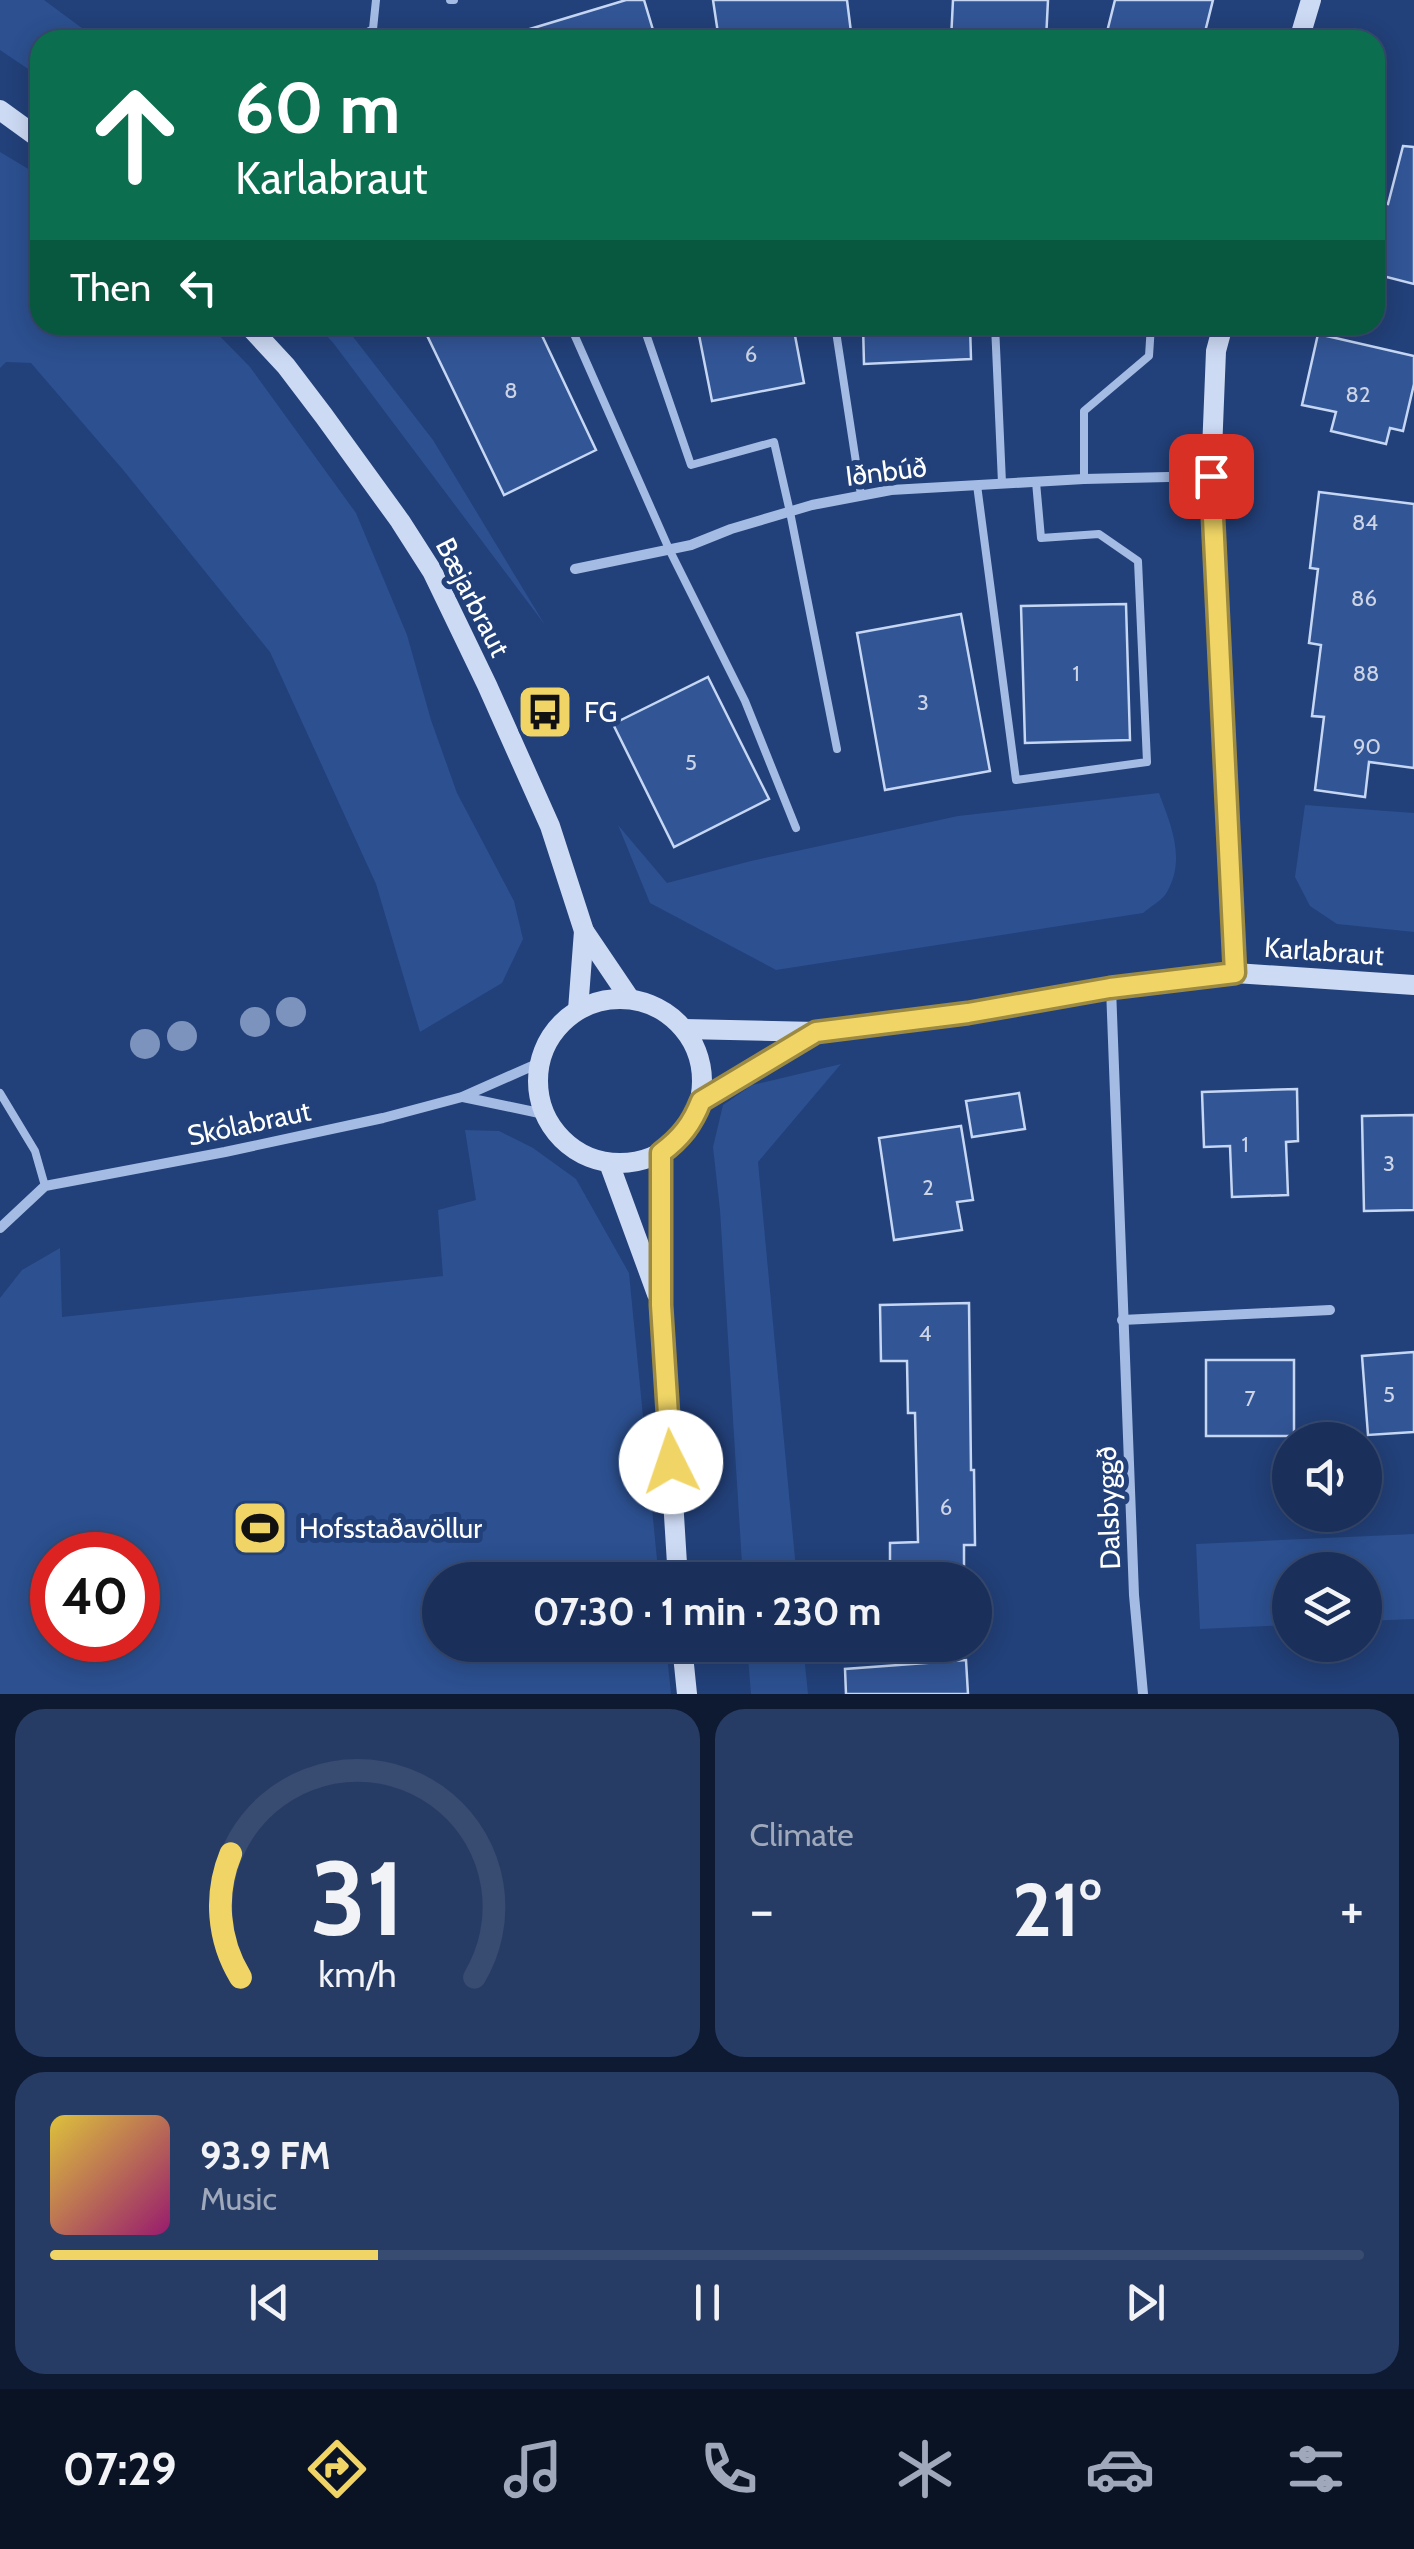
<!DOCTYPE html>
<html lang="en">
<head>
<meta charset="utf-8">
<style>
  :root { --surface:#1a305b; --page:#273c64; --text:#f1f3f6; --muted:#9fa9bb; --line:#384b71; --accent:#f0d566 }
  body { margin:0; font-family:Cabin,sans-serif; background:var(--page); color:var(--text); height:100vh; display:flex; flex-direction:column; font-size:38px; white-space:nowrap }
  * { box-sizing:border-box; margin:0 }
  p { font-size:32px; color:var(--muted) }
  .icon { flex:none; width:55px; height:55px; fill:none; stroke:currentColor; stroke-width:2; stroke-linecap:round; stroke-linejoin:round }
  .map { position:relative; height:1694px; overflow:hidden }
  .side { display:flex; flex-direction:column; gap:15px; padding:15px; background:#0e1a32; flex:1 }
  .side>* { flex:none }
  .guide { position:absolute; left:30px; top:30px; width:1355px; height:305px; border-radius:30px; box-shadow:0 5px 25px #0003,0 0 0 2px var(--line); background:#0b6e4f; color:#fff; overflow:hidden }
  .controls { position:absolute; left:1272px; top:1422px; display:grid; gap:20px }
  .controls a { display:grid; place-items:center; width:110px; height:110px; border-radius:50%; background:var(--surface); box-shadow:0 5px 25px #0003,0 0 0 2px var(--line); font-size:50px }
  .speed { position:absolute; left:30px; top:1532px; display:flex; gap:20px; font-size:50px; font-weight:700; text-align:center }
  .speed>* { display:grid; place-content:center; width:130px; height:130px; border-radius:50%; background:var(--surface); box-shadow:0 5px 25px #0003,0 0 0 2px var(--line); line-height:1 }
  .speed .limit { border:15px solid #d22; background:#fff; color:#111 }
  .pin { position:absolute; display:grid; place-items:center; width:85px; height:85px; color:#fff; margin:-42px; border-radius:20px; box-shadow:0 5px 15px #0006 }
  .me { position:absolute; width:110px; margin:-55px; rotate:356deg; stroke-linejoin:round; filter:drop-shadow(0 0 8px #0008) }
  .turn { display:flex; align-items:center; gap:35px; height:210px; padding:0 40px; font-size:45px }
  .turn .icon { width:130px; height:130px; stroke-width:2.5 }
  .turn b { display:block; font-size:70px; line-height:85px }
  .then { display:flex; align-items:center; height:95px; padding:0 40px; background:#0003; gap:20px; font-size:38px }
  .big { font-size:75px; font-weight:700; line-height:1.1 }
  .side .widget { flex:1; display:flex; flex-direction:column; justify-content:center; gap:15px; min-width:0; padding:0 35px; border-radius:30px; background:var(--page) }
  .side .dial { align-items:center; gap:0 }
  .dial svg { height:260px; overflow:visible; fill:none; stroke:var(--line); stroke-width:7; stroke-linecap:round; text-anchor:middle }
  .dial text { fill:var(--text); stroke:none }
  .song { display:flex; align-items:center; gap:30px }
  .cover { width:120px; height:120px; border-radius:15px; background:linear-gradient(135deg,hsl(50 70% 55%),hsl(320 70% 35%)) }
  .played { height:10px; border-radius:5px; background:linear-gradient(90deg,var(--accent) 25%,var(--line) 25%) }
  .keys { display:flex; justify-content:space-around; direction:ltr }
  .heat { display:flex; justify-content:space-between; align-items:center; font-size:55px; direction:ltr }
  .side .tiles { flex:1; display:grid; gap:15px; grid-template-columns:1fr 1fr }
  .widget:last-child { grid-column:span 2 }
  .trip { position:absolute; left:422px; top:1562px; width:570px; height:100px; border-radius:50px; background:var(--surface); box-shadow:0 5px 25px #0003,0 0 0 2px var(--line); font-weight:700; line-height:100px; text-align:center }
  .tab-bar { display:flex; height:160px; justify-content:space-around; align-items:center; background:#0a1324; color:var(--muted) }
  .tab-bar .icon { width:70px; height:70px }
  .tab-bar .on { color:var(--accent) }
  .tab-bar b { font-size:45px; color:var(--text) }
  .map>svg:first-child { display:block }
  .green { fill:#2c5090; fill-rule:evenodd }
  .building { fill:#325596; stroke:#c6d7f4; stroke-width:2.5 }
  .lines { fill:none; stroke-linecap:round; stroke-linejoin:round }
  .lane { stroke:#a4bbe4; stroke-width:8 }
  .street { stroke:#a4bbe4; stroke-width:10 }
  .secondary { stroke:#cddaf4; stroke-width:20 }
  .tree { fill:#7c93bd }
  .route-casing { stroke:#9c8a42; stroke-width:25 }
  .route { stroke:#f0d566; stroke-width:18 }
  .labels { text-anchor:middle; stroke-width:10; stroke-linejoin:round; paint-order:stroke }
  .number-label { font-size:22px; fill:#ccd4e5 }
  .street-label { font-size:28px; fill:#fff; stroke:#224079 }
  .poi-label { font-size:28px; fill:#fff; stroke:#224079; text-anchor:start }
</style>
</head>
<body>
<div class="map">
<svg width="1414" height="1694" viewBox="0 0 1414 1694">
  <rect width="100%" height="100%" fill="#224079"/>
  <g class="green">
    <polygon points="0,0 44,0 98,40 40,40 40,77 0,50"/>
    <polygon points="0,152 40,176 40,325 209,325 250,367 356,513 407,635 431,720 457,793 514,901 523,939 502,983 420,1032 376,884 270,652 124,471 31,363 6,362 0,368"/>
    <polygon points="317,325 344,325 433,440 545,625 334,344"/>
    <path d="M1159,793C1171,825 1186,859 1167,892C1163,900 1150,907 1143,913L776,970L650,903L618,825L667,883L751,861L958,816Z"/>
    <polygon points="1305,805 1414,813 1414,932 1337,924 1310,906 1295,877"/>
    <polygon points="841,1064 758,1162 797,1580 743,1580 720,1210 713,1147 723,1105 752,1085"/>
    <path d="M465,1130L499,1131L533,1148L576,1179L629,1273L659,1580H440V1645H666L671,1694H0V1298L22,1270L60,1248L62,1317L443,1276L438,1210L476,1200ZM52,1555H138V1640H52Z"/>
    <polygon points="1414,1534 1414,1619 1365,1621 1365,1570 1290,1570 1290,1625 1200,1629 1196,1544"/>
    <polygon points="747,1645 803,1645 808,1694 751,1694"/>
  </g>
  <g class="building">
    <polygon points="626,0 644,0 656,40 521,40 520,32"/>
    <polygon points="713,0 847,0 852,40 719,40"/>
    <polygon points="953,0 1048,0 1046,40 951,40"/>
    <polygon points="1115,0 1213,0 1203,40 1105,40"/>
    <polygon points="1403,146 1414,147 1414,284 1375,274 1375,201 1388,204"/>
    <polygon points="422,325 537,325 596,450 504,495"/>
    <polygon points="697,325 793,325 804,383 712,401"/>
    <polygon points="863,325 970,325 971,359 864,364"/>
    <polygon points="1318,334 1414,356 1414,384 1403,431 1390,428 1386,444 1331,431 1336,412 1302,405"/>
    <polygon points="1319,492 1414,504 1414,768 1369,762 1365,797 1315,790 1324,717 1312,716 1321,645 1309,643 1318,569 1310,568"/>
    <polygon points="1126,604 1130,740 1025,743 1021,606"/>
    <polygon points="961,614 990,771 885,790 857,633"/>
    <polygon points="708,677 769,799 674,847 613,724"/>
    <polygon points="1297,1089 1298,1141 1286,1142 1288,1195 1232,1197 1230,1146 1204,1147 1202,1092"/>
    <polygon points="1019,1093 1025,1129 972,1137 966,1101"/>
    <polygon points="1414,1115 1414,1210 1364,1211 1362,1116"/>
    <polygon points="961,1126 973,1200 957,1202 962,1230 894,1240 879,1138"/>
    <polygon points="969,1303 971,1470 974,1470 975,1545 964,1545 964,1580 890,1580 890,1543 918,1542 915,1413 908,1413 907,1361 881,1361 880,1305"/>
    <polygon points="1414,1352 1414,1432 1368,1435 1362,1356"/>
    <rect x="1206" y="1360" width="88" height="76"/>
    <polygon points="966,1660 968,1694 846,1694 845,1669"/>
  </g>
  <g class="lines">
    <g class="lane">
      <polyline points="450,0 454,0"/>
      <polyline points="353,40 373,29 376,0"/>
      <polyline points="570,325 669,549 745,701 796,828"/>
      <polyline points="643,325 691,465 774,442 790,512 837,749"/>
      <polyline points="835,325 861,495"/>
      <polyline points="995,325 1002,483"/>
      <polyline points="1084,479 1084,411 1149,356 1151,325"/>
      <polyline points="977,485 1016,780 1147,762 1138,561 1099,534 1041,538 1036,482"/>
      <polyline points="0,1093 35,1151 45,1186"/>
    </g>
    <g class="street">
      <polyline points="575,569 691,545 731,529 812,505 891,490 1084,479 1211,476"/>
      <polyline points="1111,988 1134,1595 1143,1694"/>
      <polyline points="463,1097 544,1114"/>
      <polyline points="0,1228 45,1186 225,1152 383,1118 462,1097 539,1063"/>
      <polyline points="1122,1320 1330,1310"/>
    </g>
    <g class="secondary">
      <polyline points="1299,40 1311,0"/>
      <polyline points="0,110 40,139"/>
      <polyline points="248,325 286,366 324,416 400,521 432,571 487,685 550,826 584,931 630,999"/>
      <polyline points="1223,325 1216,351 1211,476 1235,973"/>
      <circle cx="620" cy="1081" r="82"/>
      <polyline points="578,1010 584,931"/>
      <polyline points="684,1029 816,1032 968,1013 1111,988 1235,973 1414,985"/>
      <polyline points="701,1101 814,1033"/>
      <polyline points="661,1153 661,1305 678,1580"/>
      <polyline points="609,1163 657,1294"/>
      <polyline points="682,1645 687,1694"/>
    </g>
  </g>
  <g class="tree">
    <circle cx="291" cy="1012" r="15"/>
    <circle cx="255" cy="1022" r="15"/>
    <circle cx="182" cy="1036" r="15"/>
    <circle cx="145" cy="1044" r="15"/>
  </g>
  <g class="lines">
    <g class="route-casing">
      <path id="route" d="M671,1462L661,1305V1153C681,1138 692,1124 701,1101L816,1032L968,1013L1110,988L1235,973L1211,476"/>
    </g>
    <use href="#route" class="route"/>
  </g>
  <defs>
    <g id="bus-square" transform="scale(2.875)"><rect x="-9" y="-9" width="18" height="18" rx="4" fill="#f0d566" stroke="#224079"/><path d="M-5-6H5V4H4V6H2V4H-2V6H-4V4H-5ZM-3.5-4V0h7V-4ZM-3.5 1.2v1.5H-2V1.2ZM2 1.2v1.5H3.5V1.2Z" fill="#111"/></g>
    <g id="stadium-square" transform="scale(2.875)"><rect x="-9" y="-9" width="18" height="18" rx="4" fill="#f0d566" stroke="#224079"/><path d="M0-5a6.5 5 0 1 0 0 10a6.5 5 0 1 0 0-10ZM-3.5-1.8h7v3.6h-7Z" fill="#111"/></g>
  </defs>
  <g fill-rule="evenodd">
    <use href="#bus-square" x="545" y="712"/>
    <use href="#stadium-square" x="260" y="1528"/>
  </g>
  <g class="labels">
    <g class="number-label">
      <text x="751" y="362">6</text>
      <text x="511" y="398">8</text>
      <text x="1358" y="402">82</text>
      <text x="1365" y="530">84</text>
      <text x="1364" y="606">86</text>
      <text x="1076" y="681">1</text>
      <text x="1366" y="681">88</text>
      <text x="923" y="710">3</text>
      <text x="1367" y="754">90</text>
      <text x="691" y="770">5</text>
      <text x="1245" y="1152">1</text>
      <text x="1389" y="1171">3</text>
      <text x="928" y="1195">2</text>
      <text x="925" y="1341">4</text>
      <text x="1389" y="1402">5</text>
      <text x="1250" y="1406">7</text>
      <text x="946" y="1515">6</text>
    </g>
    <g class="street-label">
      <text transform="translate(886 471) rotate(-7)" y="10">Iðnbúð</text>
      <text transform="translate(473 597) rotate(63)" y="10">Bæjarbraut</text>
      <text transform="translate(1324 951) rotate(4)" y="10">Karlabraut</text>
      <text transform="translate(249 1123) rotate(-12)" y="10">Skólabraut</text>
      <text transform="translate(1108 1508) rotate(-92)" y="10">Dalsbyggð</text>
    </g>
    <g class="poi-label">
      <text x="584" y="722">FG</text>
      <text x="299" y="1538">Hofsstaðavöllur</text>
    </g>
  </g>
</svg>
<div class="controls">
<a><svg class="icon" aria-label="sound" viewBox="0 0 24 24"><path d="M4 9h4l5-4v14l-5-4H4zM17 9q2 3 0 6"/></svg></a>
<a><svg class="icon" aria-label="layers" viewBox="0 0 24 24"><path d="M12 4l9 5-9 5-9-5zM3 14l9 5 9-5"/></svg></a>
</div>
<div class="speed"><div class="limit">40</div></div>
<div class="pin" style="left:1211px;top:476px;background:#d93025"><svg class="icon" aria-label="arrive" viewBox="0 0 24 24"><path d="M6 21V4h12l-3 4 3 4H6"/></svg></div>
<svg class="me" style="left:671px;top:1462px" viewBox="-20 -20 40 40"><circle r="19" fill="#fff"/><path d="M0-13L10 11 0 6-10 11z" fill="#f0d566"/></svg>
<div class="trip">07:30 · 1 min · 230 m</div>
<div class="guide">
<div class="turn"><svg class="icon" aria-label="ahead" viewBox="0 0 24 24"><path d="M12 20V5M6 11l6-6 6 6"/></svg><div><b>60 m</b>Karlabraut</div></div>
<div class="then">Then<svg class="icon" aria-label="left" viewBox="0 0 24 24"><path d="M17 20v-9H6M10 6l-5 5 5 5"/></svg></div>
</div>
</div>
<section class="side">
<div class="tiles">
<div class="widget dial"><svg viewBox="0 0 100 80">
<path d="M14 69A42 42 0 1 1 86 69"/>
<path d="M14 69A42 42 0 0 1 11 31" stroke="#f0d566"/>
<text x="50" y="56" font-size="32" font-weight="700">31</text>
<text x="50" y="72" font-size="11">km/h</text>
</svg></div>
<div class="widget"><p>Climate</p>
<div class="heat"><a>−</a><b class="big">21°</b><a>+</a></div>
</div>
<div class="widget">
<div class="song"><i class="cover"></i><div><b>93.9 FM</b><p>Music</p></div></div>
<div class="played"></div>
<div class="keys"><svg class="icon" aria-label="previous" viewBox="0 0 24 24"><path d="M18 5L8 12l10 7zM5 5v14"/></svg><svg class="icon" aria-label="pause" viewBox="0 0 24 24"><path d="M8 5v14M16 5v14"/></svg><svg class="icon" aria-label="next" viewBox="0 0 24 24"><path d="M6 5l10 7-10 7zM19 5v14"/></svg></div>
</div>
</div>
</section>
<nav class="tab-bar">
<b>07:29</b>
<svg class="icon on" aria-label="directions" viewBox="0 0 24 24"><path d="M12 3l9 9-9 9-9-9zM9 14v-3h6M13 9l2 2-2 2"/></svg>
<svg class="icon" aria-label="music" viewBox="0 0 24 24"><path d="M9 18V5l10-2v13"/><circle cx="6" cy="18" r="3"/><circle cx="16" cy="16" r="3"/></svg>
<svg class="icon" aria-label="phone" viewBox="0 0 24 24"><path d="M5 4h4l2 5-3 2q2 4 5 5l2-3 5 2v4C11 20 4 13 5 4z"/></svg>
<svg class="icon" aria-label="climate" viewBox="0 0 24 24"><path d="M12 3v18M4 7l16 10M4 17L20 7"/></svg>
<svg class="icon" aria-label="car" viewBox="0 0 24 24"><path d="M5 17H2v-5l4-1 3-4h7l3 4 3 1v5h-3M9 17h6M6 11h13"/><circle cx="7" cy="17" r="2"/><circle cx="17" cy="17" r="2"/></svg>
<svg class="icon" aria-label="filters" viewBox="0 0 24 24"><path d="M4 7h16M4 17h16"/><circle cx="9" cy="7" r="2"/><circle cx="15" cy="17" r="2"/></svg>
</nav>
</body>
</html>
